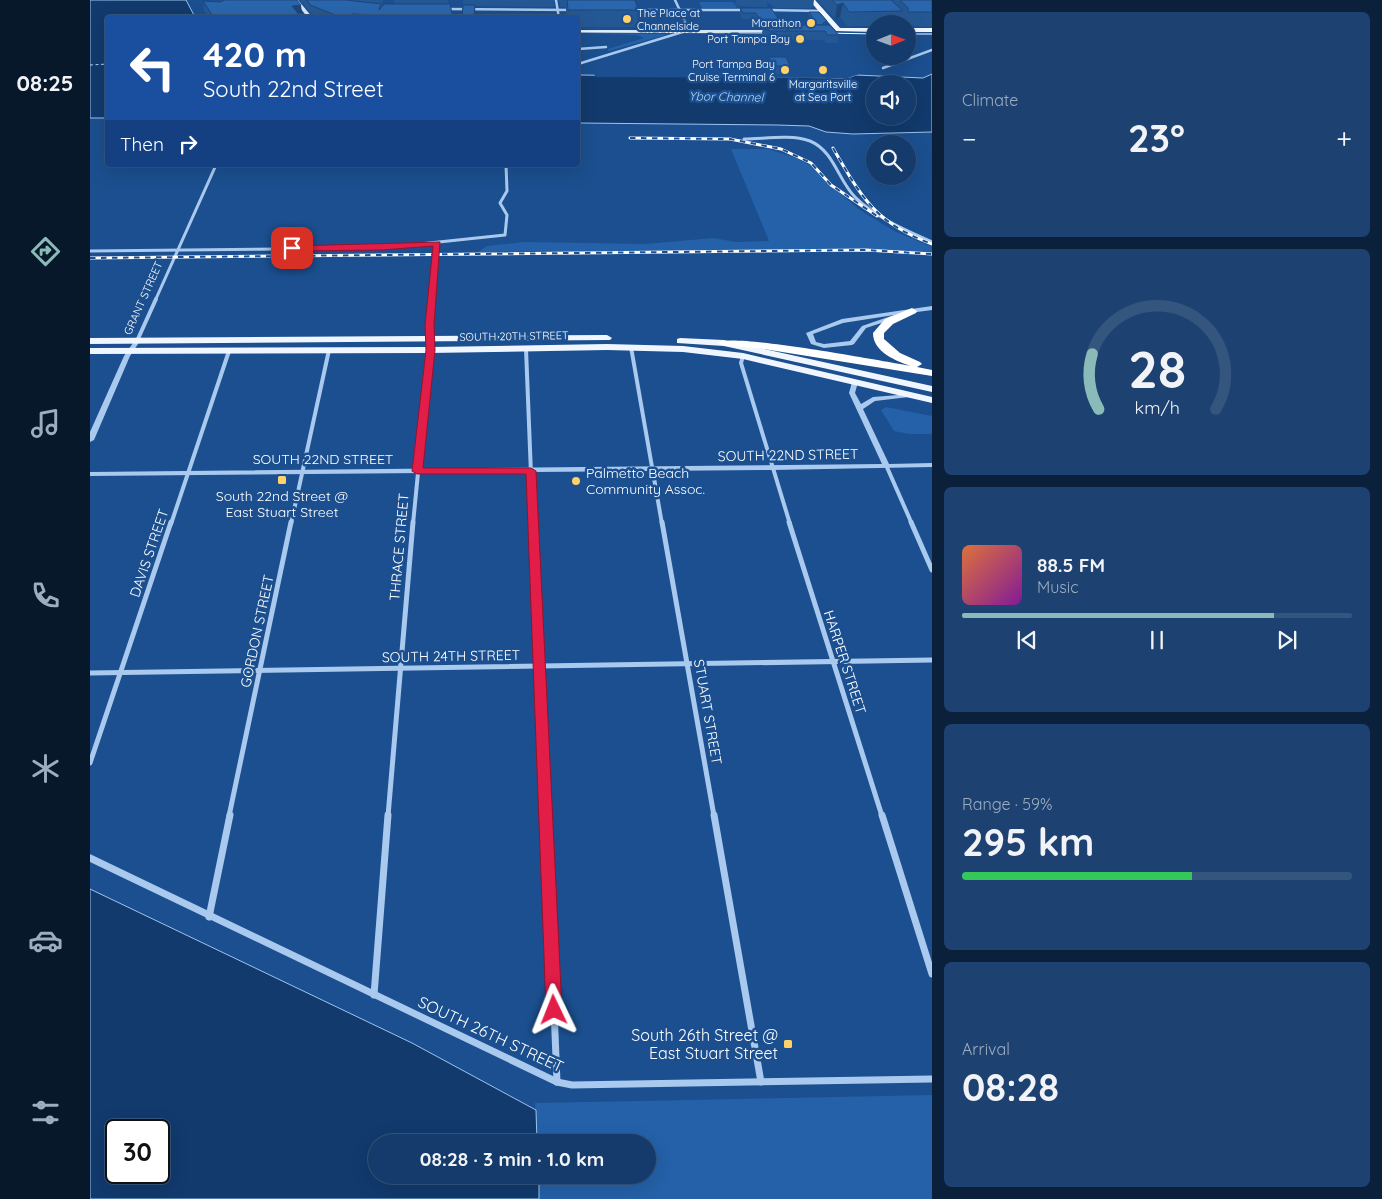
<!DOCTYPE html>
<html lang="en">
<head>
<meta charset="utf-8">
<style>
  :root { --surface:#143b6b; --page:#1d4271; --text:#f1f3f6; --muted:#9dadc1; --line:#33557e; --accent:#8bbbb9 }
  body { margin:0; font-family:Quicksand,sans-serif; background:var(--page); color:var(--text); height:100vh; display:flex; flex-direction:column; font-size:19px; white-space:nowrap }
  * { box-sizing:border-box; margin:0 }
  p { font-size:16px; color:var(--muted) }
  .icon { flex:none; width:28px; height:28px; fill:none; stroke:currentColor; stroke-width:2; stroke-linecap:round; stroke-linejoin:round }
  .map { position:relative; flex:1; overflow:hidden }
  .sheet { display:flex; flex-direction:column; gap:12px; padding:12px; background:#0b203b; width:450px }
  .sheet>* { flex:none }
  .banner { position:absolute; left:15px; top:15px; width:475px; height:152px; border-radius:5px; box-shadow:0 5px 20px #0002,0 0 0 1px var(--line); background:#1a4fa0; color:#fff; overflow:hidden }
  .needle { width:32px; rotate:89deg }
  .buttons { position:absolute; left:776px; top:15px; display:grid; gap:10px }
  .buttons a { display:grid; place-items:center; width:50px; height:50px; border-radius:50%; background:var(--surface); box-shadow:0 5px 20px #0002,0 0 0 1px var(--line); font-size:25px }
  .speed { position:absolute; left:15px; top:1119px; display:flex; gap:10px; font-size:25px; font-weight:700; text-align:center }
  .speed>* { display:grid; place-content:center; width:65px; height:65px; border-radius:50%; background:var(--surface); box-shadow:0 5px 20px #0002,0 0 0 1px var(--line); line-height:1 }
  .speed .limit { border:2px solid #111; border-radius:8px; background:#fff; color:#111 }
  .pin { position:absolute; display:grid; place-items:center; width:42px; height:42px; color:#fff; margin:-21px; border-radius:10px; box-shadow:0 2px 8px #0006 }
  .me { position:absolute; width:55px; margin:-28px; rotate:358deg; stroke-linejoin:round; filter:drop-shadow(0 0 4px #0008) }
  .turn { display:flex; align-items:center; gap:18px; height:105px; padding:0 15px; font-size:22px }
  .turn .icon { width:65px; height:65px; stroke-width:2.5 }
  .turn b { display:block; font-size:35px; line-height:42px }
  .then { display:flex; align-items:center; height:48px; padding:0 15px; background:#0003; gap:10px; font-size:19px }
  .big { font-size:38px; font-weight:800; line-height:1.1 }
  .sheet .tile { flex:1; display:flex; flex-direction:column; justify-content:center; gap:8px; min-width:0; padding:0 18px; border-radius:8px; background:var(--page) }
  .sheet .dial { align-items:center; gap:0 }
  .dial svg { height:130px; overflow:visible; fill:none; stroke:var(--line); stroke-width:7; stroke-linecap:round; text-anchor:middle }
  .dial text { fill:var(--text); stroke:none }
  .song { display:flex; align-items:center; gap:15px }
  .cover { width:60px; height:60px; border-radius:8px; background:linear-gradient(135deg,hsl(20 70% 55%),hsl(290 70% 35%)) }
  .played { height:5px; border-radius:2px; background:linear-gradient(90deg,var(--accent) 80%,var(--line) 80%) }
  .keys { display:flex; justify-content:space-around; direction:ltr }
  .heat { display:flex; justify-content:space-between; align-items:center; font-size:28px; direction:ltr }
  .charge { height:8px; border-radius:4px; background:linear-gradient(90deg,#34c759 59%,var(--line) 0) }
  .trip { position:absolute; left:278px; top:1134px; width:288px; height:50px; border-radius:25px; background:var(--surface); box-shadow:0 5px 20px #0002,0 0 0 1px var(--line); font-weight:800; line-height:50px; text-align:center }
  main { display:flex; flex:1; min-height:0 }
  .menu { display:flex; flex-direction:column; width:90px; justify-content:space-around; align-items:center; background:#08182b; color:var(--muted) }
  .menu .icon { width:35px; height:35px }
  .menu .active { color:var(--accent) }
  .menu b { font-size:22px; color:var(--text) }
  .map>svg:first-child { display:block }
  .green { fill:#2461a8 }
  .water { fill:#123a6d; stroke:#9cc4f0; fill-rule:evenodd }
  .pier { fill:#1b4f8f }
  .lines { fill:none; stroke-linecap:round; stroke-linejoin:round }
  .ferry { stroke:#b5d3f5; stroke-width:1; stroke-dasharray:3 2.5; stroke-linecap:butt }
  .minor-far4 { stroke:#a9c9ee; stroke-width:2.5 }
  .minor-far3 { stroke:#a9c9ee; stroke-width:3 }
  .minor-far2 { stroke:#a9c9ee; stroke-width:4 }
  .minor-far1 { stroke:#a9c9ee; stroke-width:5 }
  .minor { stroke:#a9c9ee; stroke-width:7 }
  .tertiary { fill:#a9c9ee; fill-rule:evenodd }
  .secondary { fill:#d6e6fa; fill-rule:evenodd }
  .primary { fill:#f0f6ff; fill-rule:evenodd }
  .motorway { fill:#fff; fill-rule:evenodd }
  .tram { stroke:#fff; stroke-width:1 }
  .rail-casing { stroke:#fff; stroke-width:3 }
  .rail { stroke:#1b4f8f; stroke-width:2; stroke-dasharray:5.5; stroke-linecap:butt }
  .wall { fill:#245895 }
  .shaded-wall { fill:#1d4779 }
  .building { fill:#2a66ad; stroke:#1d4779 }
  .route { fill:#e11d48; stroke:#92132f }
  .poi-dot { fill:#ffd166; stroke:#1b4f8f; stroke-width:2 }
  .labels { text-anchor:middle; stroke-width:5; stroke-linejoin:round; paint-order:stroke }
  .far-poi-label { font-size:11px; fill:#fff; stroke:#1b4f8f; text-anchor:end }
  .far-street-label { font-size:11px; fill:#fff; stroke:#1b4f8f }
  .far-water-label { font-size:12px; font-style:italic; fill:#b5d3f5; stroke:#1b4f8f }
  .street-label { font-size:14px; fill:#fff; stroke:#1b4f8f }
  .poi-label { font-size:14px; fill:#fff; stroke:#1b4f8f; text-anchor:start }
  .near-street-label { font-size:16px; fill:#fff; stroke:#1b4f8f }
  .near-poi-label { font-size:16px; fill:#fff; stroke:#1b4f8f; text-anchor:end }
</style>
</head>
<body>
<main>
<nav class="menu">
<b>08:25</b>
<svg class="icon active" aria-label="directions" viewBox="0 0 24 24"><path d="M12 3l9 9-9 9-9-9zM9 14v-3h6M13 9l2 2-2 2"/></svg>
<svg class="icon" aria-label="music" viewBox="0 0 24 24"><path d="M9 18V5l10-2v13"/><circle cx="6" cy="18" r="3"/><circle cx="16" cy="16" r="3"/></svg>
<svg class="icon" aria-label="phone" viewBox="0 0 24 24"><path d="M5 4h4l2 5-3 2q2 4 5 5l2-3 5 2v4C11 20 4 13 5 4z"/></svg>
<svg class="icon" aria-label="climate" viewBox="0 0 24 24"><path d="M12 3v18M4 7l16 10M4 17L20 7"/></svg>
<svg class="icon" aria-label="car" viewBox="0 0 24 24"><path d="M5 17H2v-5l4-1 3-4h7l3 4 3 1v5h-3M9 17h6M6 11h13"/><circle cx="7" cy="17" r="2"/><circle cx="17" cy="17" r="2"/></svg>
<svg class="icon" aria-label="filters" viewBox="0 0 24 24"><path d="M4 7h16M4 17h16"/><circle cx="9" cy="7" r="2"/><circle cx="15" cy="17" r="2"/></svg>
</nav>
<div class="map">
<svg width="842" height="1199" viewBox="0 0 842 1199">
  <rect width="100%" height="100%" fill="#1b4f8f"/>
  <g class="green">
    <polygon points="609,2 643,2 647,8 612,8"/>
    <polygon points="488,33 574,34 576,35 518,51 518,49 554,38 547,35"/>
    <polygon points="641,149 678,149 706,158 725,168 736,182 770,210 804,231 842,247 842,254 810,251 724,250 388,252 397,246 434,242 556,244 623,238 646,242 679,241"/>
    <polygon points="796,407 842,416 842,434 819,434 804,431 791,410"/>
    <polygon points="842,1095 842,1199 449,1199 448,1175 556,1175 556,1142 447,1142 445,1103"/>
  </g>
  <g class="water">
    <polygon points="0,0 96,0 105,17 18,18 17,118 0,118"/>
    <path d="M842,74V132L763,134L736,132L719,126L687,125L488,123V75L758,78L766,75L833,78ZM785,84H818V116H785Z"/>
    <path d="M0,889L322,1043L446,1110L447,1142H286V1175H449V1199H0ZM26,1130H69V1172H26Z"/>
  </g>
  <polygon class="pier" points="765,72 772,73 758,78 506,77 503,73 758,75"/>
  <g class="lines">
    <polyline class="ferry" points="0,65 18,64"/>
    <g class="minor-far4">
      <polyline points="466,0 469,18"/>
      <polyline points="356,9 483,10"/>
      <polyline points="541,10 655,10"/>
      <polyline points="676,10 733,11"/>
      <polyline points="488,49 516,47"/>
      <polyline points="488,64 599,30 585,0"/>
      <polyline points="793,68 842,50"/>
    </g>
    <g class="minor-far3">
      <path d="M654,139C674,139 700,134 720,141C744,151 748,180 765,197C786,218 816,230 842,242"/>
      <polyline points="0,251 292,248 415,235 417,215 410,203 417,191 416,165"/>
      <polyline points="65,301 126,165"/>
      <polyline points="342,301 347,244"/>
    </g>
    <g class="minor-far2">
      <polyline points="47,341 66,299"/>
      <polyline points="541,347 572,524"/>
      <polyline points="436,349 443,524"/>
      <polyline points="653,356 651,363 700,524"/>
      <polyline points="796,465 822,524"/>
      <polyline points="81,524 139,351"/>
      <polyline points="201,524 239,350"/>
      <polyline points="323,524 340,350 342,299"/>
    </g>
    <g class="minor-far1">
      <polyline points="443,522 456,816"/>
      <polyline points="572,522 624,816"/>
      <polyline points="699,522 792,816"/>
      <polyline points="821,522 842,570"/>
      <polyline points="0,673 842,660"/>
      <polyline points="0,763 81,522"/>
      <polyline points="139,816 201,522"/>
      <polyline points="298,816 323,522"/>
    </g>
    <g class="minor">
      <polyline points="456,815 467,1082"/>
      <polyline points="624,815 671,1082"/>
      <polyline points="792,815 842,974"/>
      <polyline points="0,858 467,1082 482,1085 842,1079"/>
      <polyline points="119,917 140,815"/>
      <polyline points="284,995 298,815"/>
    </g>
    <g class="tertiary">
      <path d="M842,306V310L805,315L808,317L807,318L776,328L764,344L762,345L734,348L721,344L716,333L752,319ZM804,315L772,326L760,341L734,344L726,342L723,334L753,323Z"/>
      <polygon points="47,339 50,341 40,356 4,440 0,442 0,432 34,356 45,340"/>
      <polygon points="765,380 768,382 765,393 771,404 783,397 821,394 821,396 819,397 785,401 773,409 799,464 842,463 842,467 682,470 0,476 0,472 792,464 759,393 762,382"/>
    </g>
    <g class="secondary">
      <polygon points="204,0 208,0 223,18 218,18"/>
      <polygon points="488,30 685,30 687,31 685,32 488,32"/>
    </g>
    <g class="primary">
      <polygon points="719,0 725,0 750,28 785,28 785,32 746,31"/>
      <rect x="818" y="28" width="24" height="4"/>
      <polygon points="517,335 522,338 520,340 0,344 0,338"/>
      <polygon points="590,338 634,340 842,386 842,392 634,346 587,343 587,339"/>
      <polygon points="517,344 593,346 653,353 842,397 842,403 653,359 593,352 517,350 340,353 0,354 0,348 340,347"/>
    </g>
    <path class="motorway" d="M822,308L827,311L826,313L803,324L794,333V339L810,353L830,362L832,364L827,367L842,370V376L668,348L634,346L628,343C639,332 796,362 821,366C806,361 783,352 783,333L795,319Z"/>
    <g class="tram">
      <polyline points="488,32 685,33"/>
      <polyline points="735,33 785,34"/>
      <polyline points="818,34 842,34"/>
    </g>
    <g class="rail-casing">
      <g id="rail">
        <polyline points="540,138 640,139 691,149 721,163 741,185 787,216"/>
        <path d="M743,148C772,198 785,223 842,244"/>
        <polyline points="0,258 776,250 842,254"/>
      </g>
    </g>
    <use href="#rail" class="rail"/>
  </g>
  <g class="wall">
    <polygon points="210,0 293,0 292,6 291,6 291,8 304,4 304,0 358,0 358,4 363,18 232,18 221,13"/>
    <polygon points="373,0 464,0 464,7 385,6 385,18 372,18"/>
    <polygon points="469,0 545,0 548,10 547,27 488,27 488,18 476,18 476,7 470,7"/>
    <polygon points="646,0 724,0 723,8 686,8 677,2 677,8 645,6"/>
    <polygon points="727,0 801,0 803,2 803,0 842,0 842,27 818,26 818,24 815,24 815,22 811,18 810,24 785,24 785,26 757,26 750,17 745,19"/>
    <polygon points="113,1 212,13 209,14 212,18 119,18 114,10"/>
    <polygon points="650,8 681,8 690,21 689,25 697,30 725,24 718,14 719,12 737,21 736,23 734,24 749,35 748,43 736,43 734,40 679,39 674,38 672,33 673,27 670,27 666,19 652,19 650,14"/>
    <polygon points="679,57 700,66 699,74 682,74 678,66"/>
  </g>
  <g class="shaded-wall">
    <polygon points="753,3 750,17 745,19 747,5"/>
    <polygon points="211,5 212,13 203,14 202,6"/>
  </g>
  <g class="building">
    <polygon points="135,0 207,0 211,5 202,6 212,18 124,18 113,1 130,2"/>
    <polygon points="217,0 256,0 291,4 289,10 294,4 360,4 363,18 262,14 259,18 253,18 220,5"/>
    <polygon points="477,0 545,0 548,10 478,10"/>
    <polygon points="742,0 801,0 813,11 759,12 753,3 747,5"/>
    <polygon points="810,0 842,0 842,12 818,12 818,8"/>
    <polygon points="373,5 385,5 384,18 372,18"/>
    <polygon points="650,8 681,8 690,21 670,21 666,13 653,13"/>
    <polygon points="719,12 729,12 737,21 733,23 734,25 722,25 726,23"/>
    <polygon points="673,25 694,25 697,30 708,25 740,25 749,35 737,35 735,31 680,31 675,29"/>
    <polygon points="679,57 696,57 700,66 683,66"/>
  </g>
  <polygon class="route" points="350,242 344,325 345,350 333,468 441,468 446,471 472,1010 469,1015 464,1017 458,1015 456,1010 436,474 327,474 322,471 336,350 335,325 343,246 292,250 202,251 198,248 202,246"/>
  <g class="poi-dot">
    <circle cx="537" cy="19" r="5"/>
    <circle cx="721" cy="23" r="5"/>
    <circle cx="710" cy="39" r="5"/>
    <circle cx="695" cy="70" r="5"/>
    <circle cx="733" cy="70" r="5"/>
    <rect x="187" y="475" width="10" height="10" rx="2.5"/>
    <circle cx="486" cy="481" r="5"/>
    <rect x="693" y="1039" width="10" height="10" rx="2.5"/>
  </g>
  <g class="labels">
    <g class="far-poi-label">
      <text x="547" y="17" text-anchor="start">The Place at<tspan x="547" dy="13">Channelside</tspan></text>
      <text x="711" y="27">Marathon</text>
      <text x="700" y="43">Port Tampa Bay</text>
      <text x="685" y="68">Port Tampa Bay<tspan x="685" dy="13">Cruise Terminal 6</tspan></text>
      <text x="733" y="88" text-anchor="middle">Margaritsville<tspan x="733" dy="13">at Sea Port</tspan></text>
    </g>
    <g class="far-street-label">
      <text transform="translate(53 298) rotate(-66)" y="4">GRANT STREET</text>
      <text transform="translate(424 336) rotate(-1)" y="4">SOUTH 20TH STREET</text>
    </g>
    <g class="far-water-label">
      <text transform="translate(636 97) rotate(1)" y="4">Ybor Channel</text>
    </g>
    <g class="street-label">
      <text transform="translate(698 455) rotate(-1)" y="5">SOUTH 22ND STREET</text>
      <text x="233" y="464">SOUTH 22ND STREET</text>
      <text transform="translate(309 547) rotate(-85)" y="5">THRACE STREET</text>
      <text transform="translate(59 553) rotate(-71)" y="5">DAVIS STREET</text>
      <text transform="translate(167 631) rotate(-78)" y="5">GORDON STREET</text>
      <text transform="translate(361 656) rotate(-1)" y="5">SOUTH 24TH STREET</text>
      <text transform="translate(755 662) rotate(72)" y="5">HARPER STREET</text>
      <text transform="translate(618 712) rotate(80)" y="5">STUART STREET</text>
    </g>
    <g class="poi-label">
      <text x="496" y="478">Palmetto Beach<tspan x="496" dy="16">Community Assoc.</tspan></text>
      <text x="192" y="501" text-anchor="middle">South 22nd Street @<tspan x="192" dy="16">East Stuart Street</tspan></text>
    </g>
    <g class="near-street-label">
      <text transform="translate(401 1034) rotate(25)" y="6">SOUTH 26TH STREET</text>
    </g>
    <g class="near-poi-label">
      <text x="688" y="1041">South 26th Street @<tspan x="688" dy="18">East Stuart Street</tspan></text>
    </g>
  </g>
</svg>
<div class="buttons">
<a><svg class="needle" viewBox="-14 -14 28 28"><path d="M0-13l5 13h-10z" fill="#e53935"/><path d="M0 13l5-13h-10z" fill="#9dadc1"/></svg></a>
<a><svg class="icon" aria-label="sound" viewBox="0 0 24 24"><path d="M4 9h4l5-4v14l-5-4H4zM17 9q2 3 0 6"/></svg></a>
<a><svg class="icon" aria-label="search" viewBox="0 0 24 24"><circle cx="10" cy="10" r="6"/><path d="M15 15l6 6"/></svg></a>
</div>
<div class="speed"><div class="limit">30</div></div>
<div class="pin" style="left:202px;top:248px;background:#d93025"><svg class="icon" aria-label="arrive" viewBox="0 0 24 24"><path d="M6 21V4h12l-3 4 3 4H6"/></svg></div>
<svg class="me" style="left:464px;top:1010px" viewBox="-20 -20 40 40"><path d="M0-17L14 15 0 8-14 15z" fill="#e11d48" stroke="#fff" stroke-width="4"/></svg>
<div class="trip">08:28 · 3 min · 1.0 km</div>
<div class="banner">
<div class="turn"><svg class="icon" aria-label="left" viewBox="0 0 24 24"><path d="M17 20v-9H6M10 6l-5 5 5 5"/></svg><div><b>420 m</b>South 22nd Street</div></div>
<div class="then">Then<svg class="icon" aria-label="right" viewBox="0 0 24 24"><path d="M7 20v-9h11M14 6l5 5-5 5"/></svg></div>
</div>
</div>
<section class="sheet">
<div class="tile"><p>Climate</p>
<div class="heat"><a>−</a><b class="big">23°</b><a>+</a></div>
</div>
<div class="tile dial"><svg viewBox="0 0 100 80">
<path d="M14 69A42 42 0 1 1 86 69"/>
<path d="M14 69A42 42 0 0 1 10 35" stroke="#8bbbb9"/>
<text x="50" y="56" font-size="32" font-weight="700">28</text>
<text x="50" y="72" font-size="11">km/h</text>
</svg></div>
<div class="tile">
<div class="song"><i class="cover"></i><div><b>88.5 FM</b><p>Music</p></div></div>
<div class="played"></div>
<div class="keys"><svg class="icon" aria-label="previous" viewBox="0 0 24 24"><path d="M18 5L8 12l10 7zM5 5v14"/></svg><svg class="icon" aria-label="pause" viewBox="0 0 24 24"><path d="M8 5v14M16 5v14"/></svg><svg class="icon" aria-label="next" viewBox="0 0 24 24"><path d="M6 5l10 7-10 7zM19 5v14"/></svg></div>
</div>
<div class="tile"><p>Range · 59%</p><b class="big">295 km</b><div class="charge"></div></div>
<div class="tile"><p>Arrival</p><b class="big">08:28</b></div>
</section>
</main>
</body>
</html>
